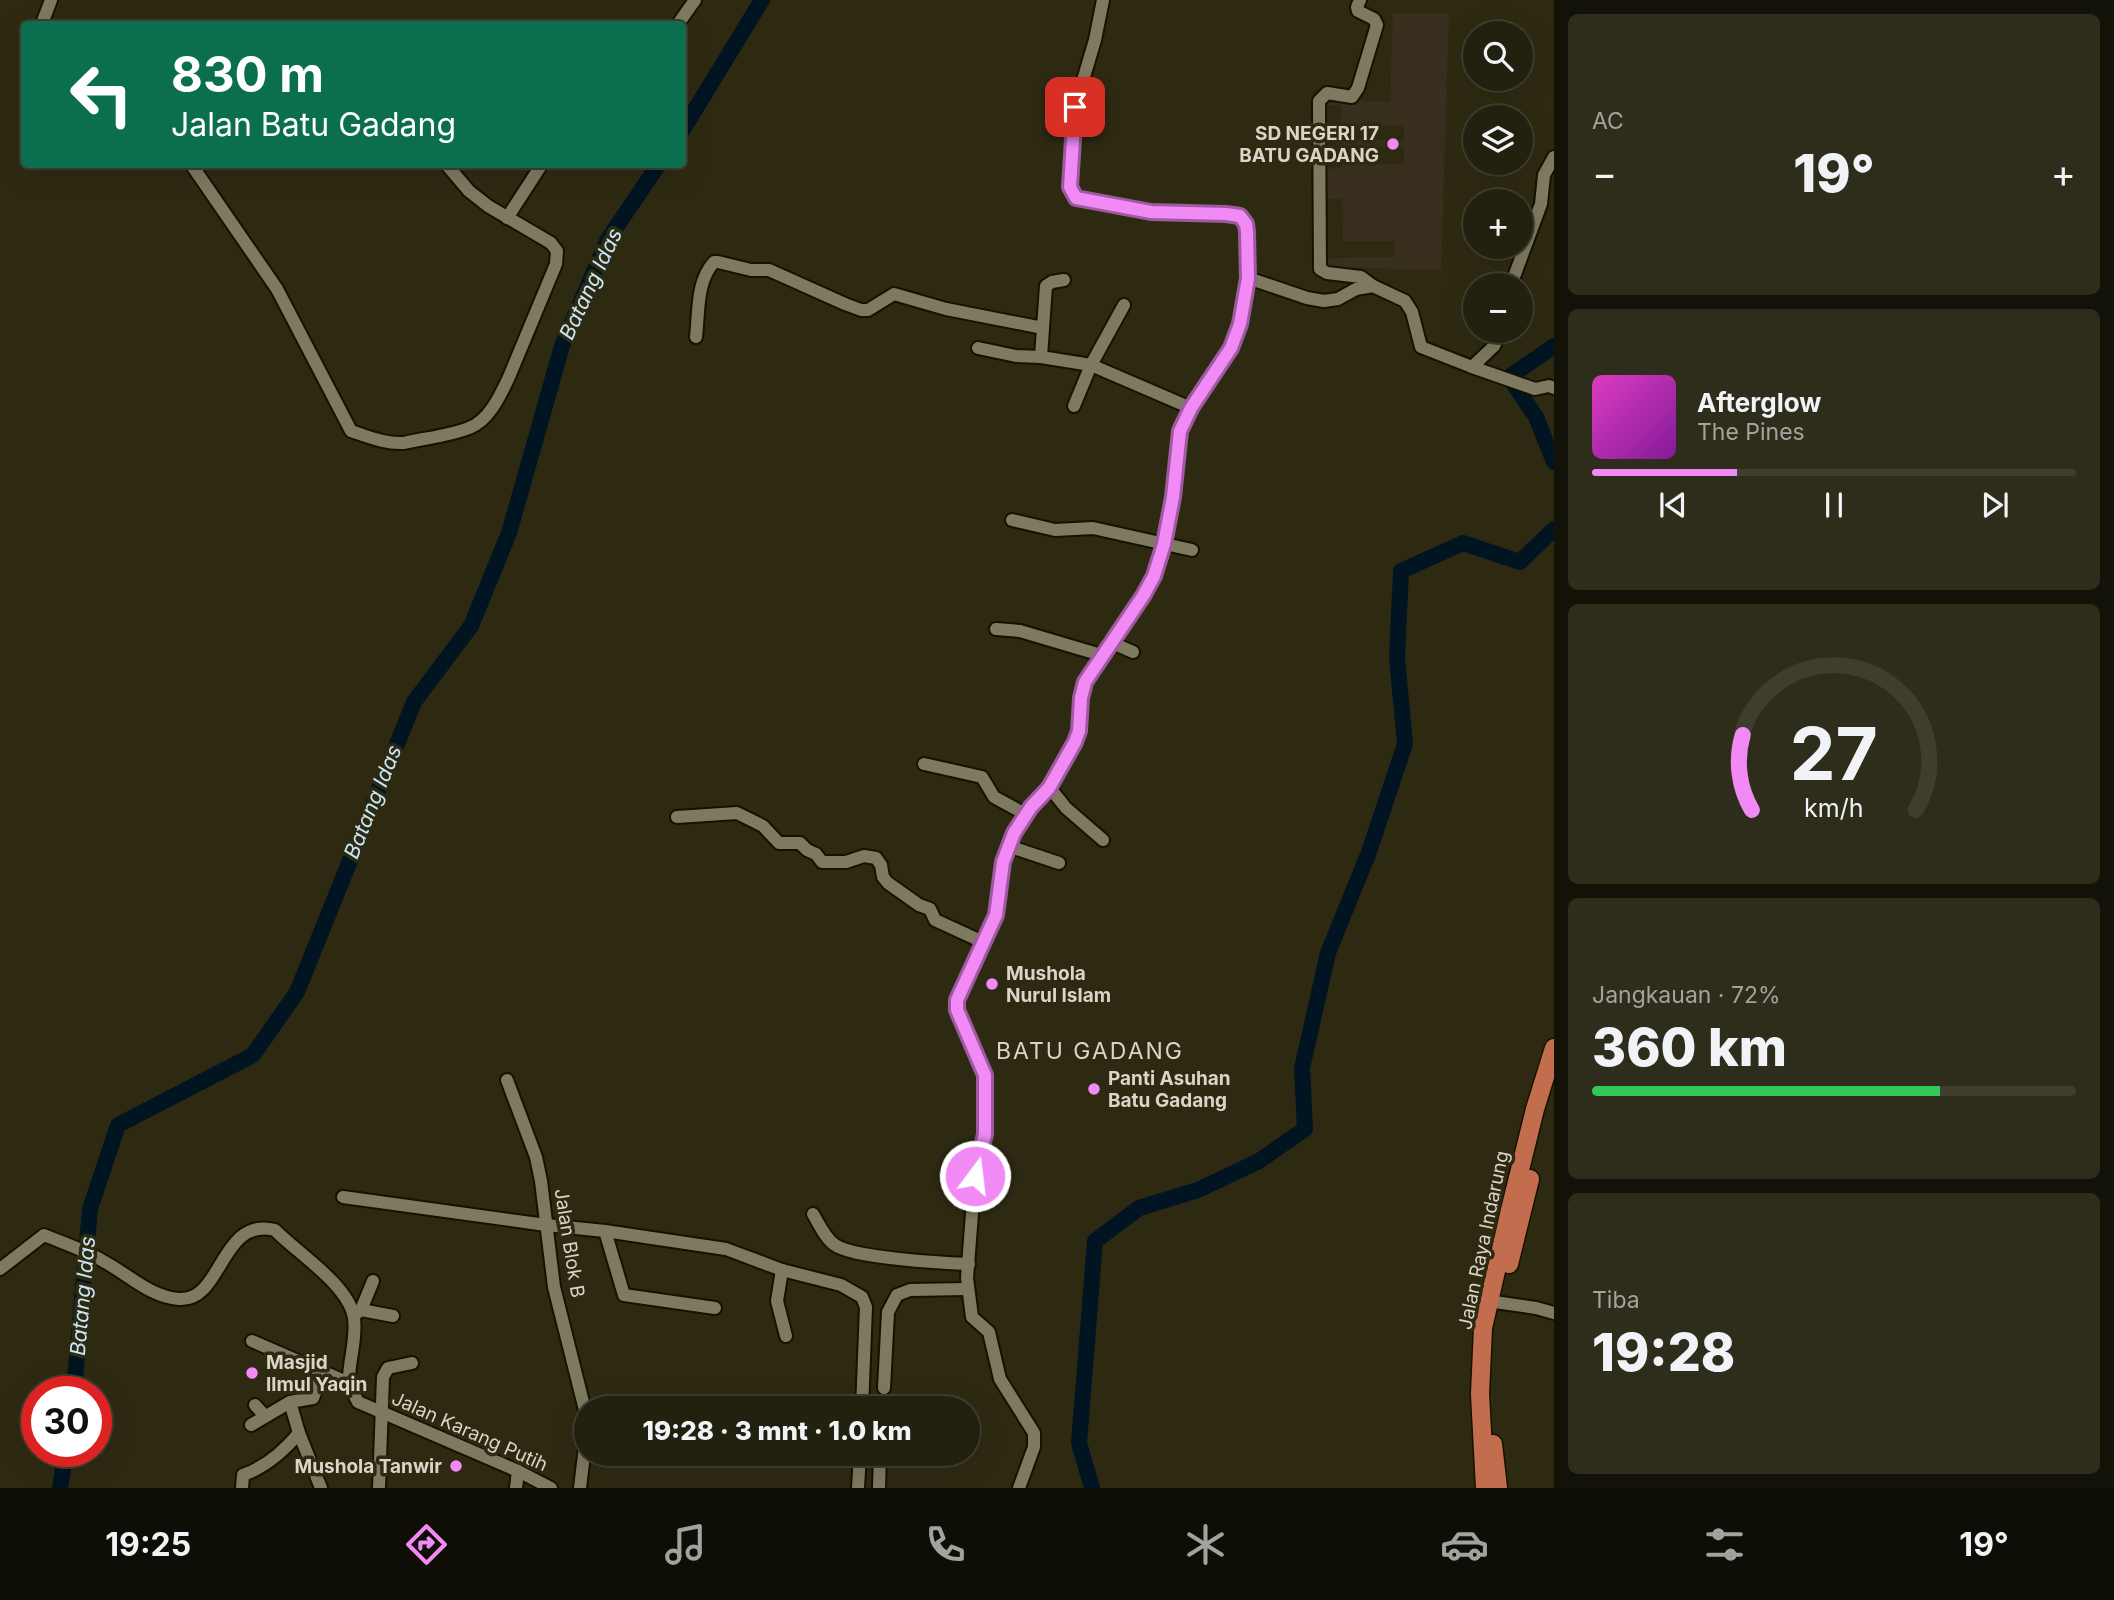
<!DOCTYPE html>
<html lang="id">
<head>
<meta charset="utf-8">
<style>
  :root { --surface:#22200e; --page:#2e2d1c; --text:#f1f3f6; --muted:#a2a39e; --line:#3f3e2e; --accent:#f18af4 }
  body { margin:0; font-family:Inter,sans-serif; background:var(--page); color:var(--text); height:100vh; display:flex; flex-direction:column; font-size:26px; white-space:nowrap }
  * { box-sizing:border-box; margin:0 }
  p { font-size:23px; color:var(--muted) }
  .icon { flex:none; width:38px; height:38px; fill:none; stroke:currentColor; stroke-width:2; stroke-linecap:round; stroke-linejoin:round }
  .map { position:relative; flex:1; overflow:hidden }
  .panel { display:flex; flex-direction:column; gap:14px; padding:14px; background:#131208; width:560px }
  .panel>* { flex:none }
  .hud { position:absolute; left:21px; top:21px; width:665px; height:147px; border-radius:7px; box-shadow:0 7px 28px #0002,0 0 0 2px var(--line); background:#0b6e4f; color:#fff; overflow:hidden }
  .fabs { position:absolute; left:1463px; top:21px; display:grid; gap:14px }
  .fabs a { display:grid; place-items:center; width:70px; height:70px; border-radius:50%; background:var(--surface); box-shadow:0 7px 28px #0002,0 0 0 2px var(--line); font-size:35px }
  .speed { position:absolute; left:21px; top:1376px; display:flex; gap:14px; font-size:35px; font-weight:700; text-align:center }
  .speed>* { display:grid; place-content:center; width:91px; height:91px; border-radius:50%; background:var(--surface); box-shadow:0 7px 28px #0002,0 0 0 2px var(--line); line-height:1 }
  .speed .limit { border:10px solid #d22; background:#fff; color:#111 }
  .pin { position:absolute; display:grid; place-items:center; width:60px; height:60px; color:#fff; margin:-30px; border-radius:14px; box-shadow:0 4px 10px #0006 }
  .me { position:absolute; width:77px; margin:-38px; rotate:15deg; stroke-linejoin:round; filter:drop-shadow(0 0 5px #0008) }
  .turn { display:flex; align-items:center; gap:24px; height:147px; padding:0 35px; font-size:32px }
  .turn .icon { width:91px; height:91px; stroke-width:2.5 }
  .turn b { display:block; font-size:49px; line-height:60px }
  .big { font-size:52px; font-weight:800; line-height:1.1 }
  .panel .card { flex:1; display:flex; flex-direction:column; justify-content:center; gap:10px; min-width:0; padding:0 24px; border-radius:10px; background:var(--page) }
  .panel .dial { align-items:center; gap:0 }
  .dial svg { height:182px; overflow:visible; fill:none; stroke:var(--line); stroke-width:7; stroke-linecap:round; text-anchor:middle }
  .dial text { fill:var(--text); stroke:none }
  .song { display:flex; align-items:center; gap:21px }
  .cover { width:84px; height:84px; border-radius:10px; background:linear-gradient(135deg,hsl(310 70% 55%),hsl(290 70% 35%)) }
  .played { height:7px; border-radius:4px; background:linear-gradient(90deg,var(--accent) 30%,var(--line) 30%) }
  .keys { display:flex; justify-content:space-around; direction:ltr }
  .heat { display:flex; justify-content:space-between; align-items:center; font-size:38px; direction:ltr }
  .charge { height:10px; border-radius:5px; background:linear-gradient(90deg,#34c759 72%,var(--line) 0) }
  .trip { position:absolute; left:574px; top:1396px; width:406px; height:70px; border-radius:35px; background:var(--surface); box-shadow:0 7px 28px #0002,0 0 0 2px var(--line); font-weight:800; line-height:70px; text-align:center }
  .menu { display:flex; height:112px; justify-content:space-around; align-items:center; background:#0e0d06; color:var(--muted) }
  .menu .icon { width:49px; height:49px }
  .menu .current { color:var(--accent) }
  .menu b { font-size:32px; color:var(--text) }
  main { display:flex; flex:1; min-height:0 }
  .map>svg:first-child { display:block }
  .education { fill:#382f1f; fill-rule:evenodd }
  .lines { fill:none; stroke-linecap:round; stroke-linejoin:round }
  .river { stroke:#001421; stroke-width:16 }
  .minor-casing { stroke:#161200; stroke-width:16 }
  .highway-casing { stroke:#161200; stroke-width:21 }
  .minor { stroke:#7e7a60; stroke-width:12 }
  .highway { stroke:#c26e4e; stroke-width:18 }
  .route-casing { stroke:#9d5a9f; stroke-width:18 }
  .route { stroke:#f18af4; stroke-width:12 }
  .poi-dot { fill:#f18af4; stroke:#2e2a12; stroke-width:2.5 }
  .labels { text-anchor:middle; stroke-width:7; stroke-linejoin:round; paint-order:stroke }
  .poi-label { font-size:19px; font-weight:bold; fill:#d9d6c8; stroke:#2e2a12; text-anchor:start }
  .street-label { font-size:19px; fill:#d9d6c8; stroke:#2e2a12 }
  .water-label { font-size:21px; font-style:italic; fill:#c8e8fa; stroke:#2e2a12 }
  .quarter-label { font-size:23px; letter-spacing:2px; fill:#d9d6c8; stroke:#2e2a12 }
</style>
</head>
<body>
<main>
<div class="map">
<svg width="1554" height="1488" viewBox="0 0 1554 1488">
  <rect width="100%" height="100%" fill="#2e2a12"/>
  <path class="education" d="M1393,13L1449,14L1441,270L1319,267L1324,101L1390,102ZM1341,105V168L1326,169L1325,106ZM1355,126H1404V140H1356ZM1404,147V164H1355L1356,147ZM1327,199H1342L1343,241H1394L1395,257L1327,258Z"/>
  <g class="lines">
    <g class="river">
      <polyline points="682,131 762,0"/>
      <polyline points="1554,346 1509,377 1536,417 1554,462"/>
      <polyline points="74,1391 90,1209 118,1125 253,1055 297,992 414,702 471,626 509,533 562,346 608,239 659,164"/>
      <polyline points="60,1488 66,1451"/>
      <polyline points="1092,1488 1079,1443 1095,1241 1139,1208 1198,1190 1259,1161 1305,1129 1302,1068 1328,953 1369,852 1405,744 1397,658 1401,571 1463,543 1520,562 1554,529"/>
    </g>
    <g class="minor-casing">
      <g id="minor">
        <polyline points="1360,0 1357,7 1358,11 1374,19 1377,25 1358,88 1352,97 1327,93 1319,101 1320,269 1327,273 1361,277 1373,286 1405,301 1412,312 1421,347 1472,367"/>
        <polyline points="47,24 43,21 51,0"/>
        <polyline points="678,24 695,0"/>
        <path d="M191,164L277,289L351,431C369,437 385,444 404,443C425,438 449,436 469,428C489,421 501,394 509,377L556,264L557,251L551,243L488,206L469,191L446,164"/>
        <polyline points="507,218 542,164"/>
        <polyline points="1248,278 1307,298 1324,301 1338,299 1356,289 1373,286"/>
        <polyline points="1511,285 1541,204 1544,175 1554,157"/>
        <polyline points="1043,328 1046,286 1052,282 1064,280"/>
        <polyline points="1500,331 1494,346 1472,367 1535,389 1549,386 1554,388"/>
        <path d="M696,337C699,312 696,282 714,262H718L751,270H769L845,304L861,310H868L894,294L946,309L1043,328L1041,357L1091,365L1191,408"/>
        <polyline points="978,348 1016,356 1041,357"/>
        <polyline points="1074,406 1091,365 1124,305"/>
        <polyline points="1012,520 1055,530 1093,528 1192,550"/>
        <polyline points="996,629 1020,631 1101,655"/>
        <polyline points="1110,642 1133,652"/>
        <polyline points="924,764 982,777 994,797 1025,814"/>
        <polyline points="1050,788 1066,808 1103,840"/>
        <polyline points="677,817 737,813 763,826 779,843 800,843 807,850 816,854 822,862 846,862 864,856 876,858 881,865 883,877 888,883 919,905 930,909 935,920 983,942"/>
        <polyline points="1008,846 1059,863"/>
        <polyline points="507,1080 536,1157 541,1181 554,1287 586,1414"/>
        <polyline points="343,1197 546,1225 605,1231 726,1249 782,1270 841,1285 862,1297 866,1307 862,1409"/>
        <path d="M813,1214C819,1224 825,1238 835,1245C853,1258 943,1263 969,1264"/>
        <polyline points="605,1231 624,1295 715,1308"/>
        <path d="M0,1269L44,1235C63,1243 85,1250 103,1261C128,1274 150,1297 179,1299C223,1302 220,1216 275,1230C297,1253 349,1285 354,1318C357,1341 348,1363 349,1382C350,1389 355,1396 358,1402L518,1471L551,1488"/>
        <polyline points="782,1270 777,1301 786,1336"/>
        <polyline points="1488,1301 1536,1308 1554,1313"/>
        <polyline points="361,1310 393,1316"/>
        <polyline points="354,1315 361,1310 373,1281"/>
        <polyline points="252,1341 349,1383"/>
        <polyline points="884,1388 888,1312 897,1295 910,1290 967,1289"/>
        <polyline points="255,1405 264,1415"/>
        <polyline points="883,1409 883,1400"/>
        <polyline points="251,1425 290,1402"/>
        <path d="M242,1488L243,1475C266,1467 283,1452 299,1433"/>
        <polyline points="321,1488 299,1433 290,1402 313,1398 323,1372"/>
        <polyline points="379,1488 383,1377 388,1368 412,1363"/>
        <polyline points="516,1488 518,1471"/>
        <polyline points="580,1488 586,1438"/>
        <polyline points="858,1488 860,1454"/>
        <polyline points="879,1488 880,1454"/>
        <path d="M1019,1488L1034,1447V1433L1000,1379L989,1332L972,1317L967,1278L974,1188L985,1134L986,1084L983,1067L957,1010V1000L996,915L1004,862L1014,833L1025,814L1050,788L1075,742L1079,731L1081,698L1085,682L1143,596L1154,576L1164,544L1173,497L1180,431L1191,408L1231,348L1240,324L1248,278L1247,231L1246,224L1240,216L1226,214L1151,212L1083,200C1075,198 1072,195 1070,187L1075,107L1095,40L1103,0"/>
      </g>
    </g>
    <g class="highway-casing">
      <g id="highway">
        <polyline points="1509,1264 1530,1179"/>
        <polyline points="1493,1444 1498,1488"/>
        <polyline points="1485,1488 1480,1394 1483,1328 1510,1210 1535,1109 1554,1048"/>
      </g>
    </g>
    <use href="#minor" class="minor"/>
    <use href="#highway" class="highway"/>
  </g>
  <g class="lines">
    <g class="route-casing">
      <polyline id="route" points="975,1176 985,1134 985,1075 957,1010 957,1000 996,915 1003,862 1014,833 1031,807 1049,788 1075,742 1079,731 1081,698 1085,682 1143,596 1154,576 1164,544 1173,497 1180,431 1191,408 1231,348 1240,324 1248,278 1247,232 1246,224 1240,216 1226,214 1151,212 1076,198 1070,187 1075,107"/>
    </g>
    <use href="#route" class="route"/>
  </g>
  <g class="poi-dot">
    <circle cx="1393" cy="144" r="7"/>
    <circle cx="992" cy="984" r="7"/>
    <circle cx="1094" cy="1089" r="7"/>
    <circle cx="252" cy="1373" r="7"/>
    <circle cx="456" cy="1466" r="7"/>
  </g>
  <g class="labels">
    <g class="poi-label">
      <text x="1379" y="140" text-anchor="end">SD NEGERI 17<tspan x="1379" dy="22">BATU GADANG</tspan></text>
      <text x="1006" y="980">Mushola<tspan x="1006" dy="22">Nurul Islam</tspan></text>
      <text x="1108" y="1085">Panti Asuhan<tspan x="1108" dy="22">Batu Gadang</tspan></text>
      <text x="266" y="1369">Masjid<tspan x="266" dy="22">Ilmul Yaqin</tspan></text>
      <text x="442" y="1473" text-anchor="end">Mushola Tanwir</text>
    </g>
    <g class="street-label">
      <text transform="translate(1483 1240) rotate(-78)" y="7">Jalan Raya Indarung</text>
      <text transform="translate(570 1243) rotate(81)" y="7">Jalan Blok B</text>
      <text transform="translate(470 1431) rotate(24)" y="7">Jalan Karang Putih</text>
    </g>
    <g class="water-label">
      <text transform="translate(591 284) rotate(-65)" y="7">Batang Idas</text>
      <text transform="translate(373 802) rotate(-68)" y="7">Batang Idas</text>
      <text transform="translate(83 1296) rotate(-85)" y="7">Batang Idas</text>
    </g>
    <g class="quarter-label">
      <text x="1090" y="1059">BATU GADANG</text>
    </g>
  </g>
</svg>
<div class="fabs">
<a><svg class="icon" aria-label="search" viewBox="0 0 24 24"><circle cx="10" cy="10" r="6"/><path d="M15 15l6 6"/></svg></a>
<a><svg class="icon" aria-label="layers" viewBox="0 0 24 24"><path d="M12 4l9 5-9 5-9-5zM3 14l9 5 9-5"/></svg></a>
<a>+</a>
<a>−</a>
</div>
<div class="speed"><div class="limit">30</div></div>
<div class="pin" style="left:1075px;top:107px;background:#d93025"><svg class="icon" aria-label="arrive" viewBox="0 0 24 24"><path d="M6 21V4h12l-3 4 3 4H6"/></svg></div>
<svg class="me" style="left:975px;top:1176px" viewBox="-20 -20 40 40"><circle r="17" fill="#f18af4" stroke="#fff" stroke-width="3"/><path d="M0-11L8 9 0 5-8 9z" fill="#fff"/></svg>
<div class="trip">19:28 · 3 mnt · 1.0 km</div>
<div class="hud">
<div class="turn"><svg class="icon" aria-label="left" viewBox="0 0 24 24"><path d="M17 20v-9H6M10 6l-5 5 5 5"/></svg><div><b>830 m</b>Jalan Batu Gadang</div></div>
</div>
</div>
<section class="panel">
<div class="card"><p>AC</p>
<div class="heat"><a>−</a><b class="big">19°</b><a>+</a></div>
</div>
<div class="card">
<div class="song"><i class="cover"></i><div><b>Afterglow</b><p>The Pines</p></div></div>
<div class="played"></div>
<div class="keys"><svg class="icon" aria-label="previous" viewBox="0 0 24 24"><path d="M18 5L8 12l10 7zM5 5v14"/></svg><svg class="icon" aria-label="pause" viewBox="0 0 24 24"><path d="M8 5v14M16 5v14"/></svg><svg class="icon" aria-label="next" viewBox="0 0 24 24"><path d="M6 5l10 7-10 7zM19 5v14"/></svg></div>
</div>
<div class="card dial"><svg viewBox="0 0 100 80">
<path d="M14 69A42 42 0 1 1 86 69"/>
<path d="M14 69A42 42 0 0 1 10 36" stroke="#f18af4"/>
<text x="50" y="56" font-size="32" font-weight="700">27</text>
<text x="50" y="72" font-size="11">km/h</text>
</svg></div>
<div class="card"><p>Jangkauan · 72%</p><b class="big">360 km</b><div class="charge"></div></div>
<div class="card"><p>Tiba</p><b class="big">19:28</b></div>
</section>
</main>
<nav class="menu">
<b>19:25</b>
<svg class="icon current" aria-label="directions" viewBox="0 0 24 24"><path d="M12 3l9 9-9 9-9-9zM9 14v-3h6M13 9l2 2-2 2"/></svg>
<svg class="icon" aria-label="music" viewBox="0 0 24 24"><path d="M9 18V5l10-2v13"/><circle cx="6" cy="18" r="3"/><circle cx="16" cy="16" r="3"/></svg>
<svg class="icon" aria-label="phone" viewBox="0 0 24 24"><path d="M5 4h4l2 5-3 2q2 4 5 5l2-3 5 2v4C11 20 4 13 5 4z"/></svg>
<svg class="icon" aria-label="climate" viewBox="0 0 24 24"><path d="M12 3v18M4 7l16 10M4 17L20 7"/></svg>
<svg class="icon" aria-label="car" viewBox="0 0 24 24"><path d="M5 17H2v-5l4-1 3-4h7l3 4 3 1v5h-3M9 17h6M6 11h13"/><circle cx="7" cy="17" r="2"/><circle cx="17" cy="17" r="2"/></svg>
<svg class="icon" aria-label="filters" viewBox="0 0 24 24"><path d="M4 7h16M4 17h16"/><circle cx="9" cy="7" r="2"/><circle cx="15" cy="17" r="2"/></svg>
<b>19°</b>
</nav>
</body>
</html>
